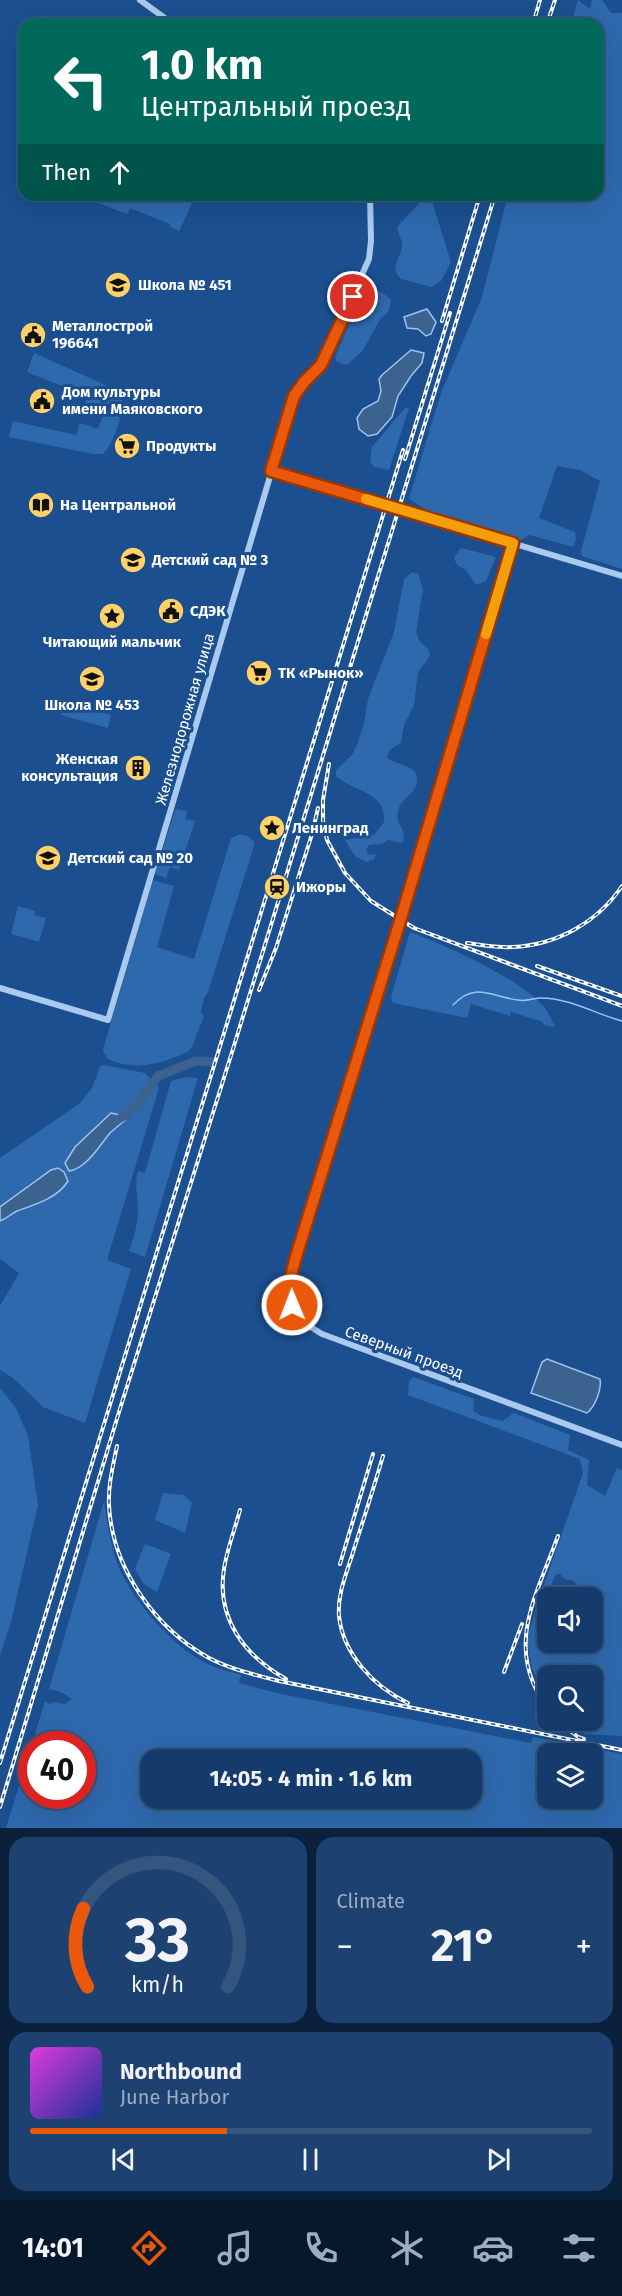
<!DOCTYPE html>
<html lang="en">
<head>
<meta charset="utf-8">
<style>
  :root { --surface:#143b6b; --page:#1d4271; --text:#f1f3f6; --muted:#9dadc1; --line:#33557e; --accent:#ea580c }
  body { margin:0; font-family:"Fira Sans",sans-serif; background:var(--page); color:var(--text); height:100vh; display:flex; flex-direction:column; font-size:22px; white-space:nowrap }
  * { box-sizing:border-box; margin:0 }
  p { font-size:20px; color:var(--muted) }
  .icon { flex:none; width:33px; height:33px; fill:none; stroke:currentColor; stroke-width:2; stroke-linecap:round; stroke-linejoin:round }
  .map { position:relative; height:1828px; overflow:hidden }
  .panel { display:flex; flex-direction:column; gap:9px; padding:9px; background:#0b203b; flex:1 }
  .panel>* { flex:none }
  .guide { position:absolute; left:18px; top:18px; width:586px; height:183px; border-radius:18px; box-shadow:0 6px 24px #0002,0 0 0 2px var(--line); background:#00695c; color:#fff; overflow:hidden }
  .buttons { position:absolute; left:537px; top:1587px; display:grid; gap:12px }
  .buttons a { display:grid; place-items:center; width:66px; height:66px; border-radius:12px; background:var(--surface); box-shadow:0 6px 24px #0002,0 0 0 2px var(--line); font-size:30px }
  .speed { position:absolute; left:18px; top:1731px; display:flex; gap:12px; font-size:30px; font-weight:700; text-align:center }
  .speed>* { display:grid; place-content:center; width:78px; height:78px; border-radius:50%; background:var(--surface); box-shadow:0 6px 24px #0002,0 0 0 2px var(--line); line-height:1 }
  .speed .limit { border:9px solid #d22; background:#fff; color:#111 }
  .pin { position:absolute; display:grid; place-items:center; width:51px; height:51px; color:#fff; margin:-26px; border:3px solid #fff; border-radius:50%; box-shadow:0 2px 6px #0007 }
  .me { position:absolute; width:66px; margin:-33px; rotate:359deg; stroke-linejoin:round; filter:drop-shadow(0 0 4px #0008) }
  .turn { display:flex; align-items:center; gap:21px; height:126px; padding:0 24px; font-size:27px }
  .turn .icon { width:78px; height:78px; stroke-width:2.5 }
  .turn b { display:block; font-size:42px; line-height:51px }
  .then { display:flex; align-items:center; height:57px; padding:0 24px; background:#0003; gap:12px; font-size:22px }
  .big { font-size:45px; font-weight:700; line-height:1.1 }
  .panel .card { flex:1; display:flex; flex-direction:column; justify-content:center; gap:9px; min-width:0; padding:0 21px; border-radius:18px; background:var(--page) }
  .panel .dial { align-items:center; gap:0 }
  .dial svg { height:156px; overflow:visible; fill:none; stroke:var(--line); stroke-width:7; stroke-linecap:round; text-anchor:middle }
  .dial text { fill:var(--text); stroke:none }
  .song { display:flex; align-items:center; gap:18px }
  .cover { width:72px; height:72px; border-radius:9px; background:linear-gradient(135deg,hsl(300 70% 55%),hsl(230 70% 35%)) }
  .played { height:6px; border-radius:3px; background:linear-gradient(90deg,var(--accent) 35%,var(--line) 35%) }
  .keys { display:flex; justify-content:space-around; direction:ltr }
  .heat { display:flex; justify-content:space-between; align-items:center; font-size:33px; direction:ltr }
  .panel .tiles { flex:1; display:grid; gap:9px; grid-template-columns:1fr 1fr }
  .card:last-child { grid-column:span 2 }
  .trip { position:absolute; left:140px; top:1749px; width:342px; height:60px; border-radius:18px; background:var(--surface); box-shadow:0 6px 24px #0002,0 0 0 2px var(--line); font-weight:700; line-height:60px; text-align:center }
  .menu { display:flex; height:96px; justify-content:space-around; align-items:center; background:#08182b; color:var(--muted) }
  .menu .icon { width:42px; height:42px }
  .menu .selected { color:var(--accent) }
  .menu b { font-size:27px; color:var(--text) }
  .map>svg:first-child { display:block }
  .green { fill:#2e69ad; fill-rule:evenodd }
  .water { fill:#3c6290; stroke:#9cc4f0; stroke-width:1.5 }
  .lines { fill:none; stroke-linecap:round; stroke-linejoin:round }
  .stream { stroke:#9cc4f0; stroke-width:1.5 }
  .river { stroke:#3c6290; stroke-width:9 }
  .tertiary { stroke:#a9c9ee; stroke-width:6 }
  .rail-casing { stroke:#fff; stroke-width:4 }
  .rail { stroke:#1b4f8f; stroke-width:1.5; stroke-dasharray:4.5; stroke-linecap:butt }
  .route-casing { stroke:#983908; stroke-width:15 }
  .route { stroke:#ea580c; stroke-width:10 }
  .slow { stroke:#f59e0b; stroke-width:10 }
  .labels { text-anchor:middle; stroke-width:6; stroke-linejoin:round; paint-order:stroke }
  .poi-label { font-size:15px; font-weight:bold; fill:#fff; stroke:#1b4f8f; text-anchor:start }
  .street-label { font-size:15px; fill:#fff; stroke:#1b4f8f }
</style>
</head>
<body>
<div class="map">
<svg width="622" height="1828" viewBox="0 0 622 1828">
  <rect width="100%" height="100%" fill="#1b4f8f"/>
  <g class="green">
    <path d="M578,0L590,9L592,0H602L611,13H622V569L582,556L581,551L600,481L580,470L557,466L539,518L575,532L576,540L573,547L529,535L521,540C485,526 439,524 409,498L441,393L482,297L508,195H598V24H571Z"/>
    <polygon points="78,195 196,195 179,231 170,227 170,224 130,208 127,214"/>
    <path d="M427,195H430L451,262L441,281L432,287L401,279C389,268 400,259 402,247C403,240 398,234 397,227Z"/>
    <polygon points="373,288 387,296 391,300 389,311 381,318 363,350 347,365 337,362 335,357 364,290"/>
    <path d="M34,353L121,392C127,405 114,444 103,454H93L9,437L13,421L76,435L80,423L98,429L104,412L85,405L87,396L27,372Z"/>
    <polygon points="405,408 409,408 389,470 374,467 370,462 372,447"/>
    <polygon points="461,548 496,557 486,581 476,585 467,571 457,565 454,558"/>
    <path d="M412,572L418,574L423,589L416,632L420,642L428,649L430,654L428,659L418,672L414,705L404,725L401,743L392,748L386,757C393,764 415,765 417,777C419,799 394,794 398,822C403,827 405,836 403,843L388,840L381,844L369,845L366,849L368,855L376,854L374,859L367,862L355,856L345,840L374,835L384,822C387,795 358,791 341,780L336,776V770L352,755L357,745L364,723L368,699L394,632L404,579Z"/>
    <polygon points="65,701 111,715 108,728 61,715"/>
    <polygon points="178,809 188,811 185,819 195,821 179,870 170,867 166,878 155,874 175,810"/>
    <path d="M240,834L248,836L254,842V846L208,992L204,998L201,1012L204,1016L192,1047L188,1052C161,1063 137,1072 108,1059L103,1051L104,1046L153,880L174,886L157,947L194,959L231,838Z"/>
    <polygon points="18,906 35,911 34,915 46,918 39,942 11,934"/>
    <path d="M410,932C443,944 523,980 544,1007C549,1013 552,1020 555,1027L543,1025V1022L511,1012L510,1016L471,1004L467,1018L393,1003L391,997Z"/>
    <polygon points="103,1065 145,1073 159,1088 107,1260 131,1269 85,1423 43,1407 13,1378 0,1370 0,1306 19,1273 0,1259 0,1158 80,1103 92,1088 100,1067"/>
    <path d="M186,1077L198,1078L145,1257L129,1251C134,1237 138,1224 138,1209C138,1193 134,1188 138,1171L145,1173L171,1081Z"/>
    <path d="M413,1377L474,1399L473,1410L479,1415L502,1421L514,1413L570,1435L568,1450L589,1460L587,1485L605,1496L617,1468L622,1470V1736L585,1734L564,1721L592,1720V1676H548L547,1701L540,1688L532,1668L527,1640L535,1611L583,1473L580,1459L408,1395L409,1381ZM560,1574L565,1579L574,1581L578,1586L572,1596L569,1597L592,1598V1642H548L547,1624L544,1606L555,1575Z"/>
    <polygon points="0,1388 16,1408 28,1436 38,1505 11,1622 0,1655"/>
    <polygon points="163,1493 184,1495 192,1503 185,1533 155,1520"/>
    <path d="M104,1501C107,1521 110,1541 116,1560C128,1595 169,1643 202,1661C214,1668 228,1671 241,1675L239,1683L276,1693L531,1743L533,1737L622,1754V1828H6L31,1747L32,1796H82V1744H32L45,1701L49,1704L55,1702L65,1704L72,1699L61,1692L49,1689ZM548,1754H592V1798H548ZM150,1760H471V1798H150Z"/>
    <polygon points="145,1544 171,1554 157,1592 144,1584 135,1569"/>
  </g>
  <g class="water">
    <polygon points="427,309 436,322 431,334 426,336 418,329 407,328 404,317"/>
    <polygon points="411,350 424,353 422,363 411,376 398,396 392,417 377,434 368,436 359,429 357,418 363,409 378,401 381,391 379,379 382,375"/>
    <path d="M111,1113L124,1116L125,1120C120,1125 115,1128 110,1133C100,1145 86,1169 69,1171L65,1163L75,1147Z"/>
    <path d="M58,1168L64,1172L68,1181C58,1198 34,1205 17,1211C11,1214 6,1219 0,1221V1207L51,1170Z"/>
    <path d="M547,1359L600,1379C602,1389 595,1407 587,1413L531,1393L542,1362Z"/>
  </g>
  <g class="lines">
    <path class="stream" d="M453,1005C475,981 492,997 518,1000C526,1002 533,998 541,998C569,998 596,1014 622,1021"/>
    <polyline class="river" points="114,1122 124,1116 141,1100 158,1076 196,1061 211,1062"/>
    <g class="tertiary">
      <polyline points="140,0 173,24"/>
      <polyline points="271,471 622,576"/>
      <polyline points="513,544 293,1269 290,1294 297,1315 309,1326 322,1334 622,1445"/>
      <polyline points="0,988 108,1020 294,396 304,382 321,365 369,259 371,241 370,195"/>
    </g>
    <g class="rail-casing">
      <g id="rail">
        <polyline points="533,24 540,0"/>
        <polyline points="547,24 555,0"/>
        <polyline points="442,321 480,195"/>
        <polyline points="405,459 450,313"/>
        <polyline points="329,764 323,800 323,820 327,840 345,873 371,901 414,928 622,1006"/>
        <path d="M467,943C483,945 498,948 513,947C557,945 598,922 622,886"/>
        <polyline points="537,966 622,996"/>
        <polyline points="259,990 276,948 312,834 318,808"/>
        <path d="M117,1446C113,1466 108,1485 109,1505C112,1568 155,1628 209,1658C230,1669 255,1675 279,1681L622,1750"/>
        <path d="M383,1456C374,1487 364,1518 354,1549C348,1570 337,1593 339,1616C343,1654 374,1687 408,1703"/>
        <path d="M240,1510C235,1529 227,1549 224,1569C216,1619 245,1656 286,1679"/>
        <polyline points="340,1564 373,1454"/>
        <polyline points="504,1672 522,1624"/>
        <path d="M548,1709C503,1648 536,1597 558,1536"/>
        <polyline points="557,1720 578,1737 584,1739"/>
        <polyline points="0,1763 403,450"/>
        <polyline points="0,1807 119,1412 233,1049 495,195"/>
      </g>
    </g>
    <use href="#rail" class="rail"/>
  </g>
  <g class="lines">
    <g class="route-casing">
      <path id="route" d="M292,1305C286,1281 296,1258 303,1234L401,918L513,543L271,471L294,396L304,382L321,365L353,297"/>
    </g>
    <use href="#route" class="route"/>
    <polyline class="slow" points="366,499 513,543 486,634"/>
  </g>
  <defs>
    <g id="school-disc" transform="scale(1.35)"><circle r="9.5" fill="#ffd166" stroke="#1b4f8f"/><path d="M0-5L7-2L0 1L-7-2ZM-4 1L0 2.5L4 1V4Q0 6-4 4Z" fill="#111"/></g>
    <g id="civic-disc" transform="scale(1.35)"><circle r="9.5" fill="#ffd166" stroke="#1b4f8f"/><path d="M-.6-6.5H3V-4.5H.6V-3L4-1V1h2V6H-6V1h2V-1L-.6-3ZM-1.2 2.5V6h2.4V2.5Z" fill="#111"/></g>
    <g id="supermarket-disc" transform="scale(1.35)"><circle r="9.5" fill="#ffd166" stroke="#1b4f8f"/><path d="M-6-5.5h2.5l.6 2H6L4.5 2H-2.5L-4.4-4H-6ZM-1.5 3.2a1.3 1.3 0 1 0 .1 0ZM3 3.2a1.3 1.3 0 1 0 .1 0Z" fill="#111"/></g>
    <g id="library-disc" transform="scale(1.35)"><circle r="9.5" fill="#ffd166" stroke="#1b4f8f"/><path d="M-6-4Q-3-5.5-.7-3.5V5Q-3 3-6 4ZM6-4Q3-5.5 .7-3.5V5Q3 3 6 4Z" fill="#111"/></g>
    <g id="sight-disc" transform="scale(1.35)"><circle r="9.5" fill="#ffd166" stroke="#1b4f8f"/><path d="M0-6L1.8-2.2L6-1.7L2.9 1.2L3.7 5.4L0 3.3L-3.7 5.4L-2.9 1.2L-6-1.7L-1.8-2.2Z" fill="#111"/></g>
    <g id="building-disc" transform="scale(1.35)"><circle r="9.5" fill="#ffd166" stroke="#1b4f8f"/><path d="M-4-6H4V6H1V3H-1V6H-4ZM-2.5-4.3h1.7v1.8h-1.7ZM.8-4.3h1.7v1.8H.8ZM-2.5-1h1.7V.8h-1.7ZM.8-1h1.7V.8H.8Z" fill="#111"/></g>
    <g id="station-disc" transform="scale(1.35)"><circle r="9.5" fill="#ffd166" stroke="#1b4f8f"/><path d="M-3-6H3Q5-6 5-4V2Q5 4 3 4L4.5 6H3L1.5 4h-3L-3 6H-4.5L-3 4Q-5 4-5 2V-4Q-5-6-3-6ZM-3.5-4v3h7v-3ZM-3.5 1v1.5H-2V1ZM2 1v1.5H3.5V1Z" fill="#111"/></g>
  </defs>
  <g fill-rule="evenodd">
    <use href="#school-disc" x="118" y="285"/>
    <use href="#civic-disc" x="33" y="335"/>
    <use href="#civic-disc" x="42" y="401"/>
    <use href="#supermarket-disc" x="127" y="446"/>
    <use href="#library-disc" x="41" y="505"/>
    <use href="#school-disc" x="133" y="560"/>
    <use href="#civic-disc" x="171" y="611"/>
    <use href="#sight-disc" x="112" y="616"/>
    <use href="#supermarket-disc" x="259" y="673"/>
    <use href="#school-disc" x="92" y="679"/>
    <use href="#building-disc" x="138" y="768"/>
    <use href="#sight-disc" x="272" y="828"/>
    <use href="#school-disc" x="48" y="858"/>
    <use href="#station-disc" x="277" y="887"/>
  </g>
  <g class="labels">
    <g class="poi-label">
      <text x="138" y="290">Школа № 451</text>
      <text x="52" y="331">Металлострой<tspan x="52" dy="17">196641</tspan></text>
      <text x="62" y="397">Дом культуры<tspan x="62" dy="17">имени Маяковского</tspan></text>
      <text x="146" y="451">Продукты</text>
      <text x="60" y="510">На Центральной</text>
      <text x="152" y="565">Детский сад № 3</text>
      <text x="190" y="616">СДЭК</text>
      <text x="112" y="647" text-anchor="middle">Читающий мальчик</text>
      <text x="278" y="678">ТК «Рынок»</text>
      <text x="92" y="710" text-anchor="middle">Школа № 453</text>
      <text x="118" y="764" text-anchor="end">Женская<tspan x="118" dy="17">консультация</tspan></text>
      <text x="292" y="833">Ленинград</text>
      <text x="68" y="863">Детский сад № 20</text>
      <text x="296" y="892">Ижоры</text>
    </g>
    <g class="street-label">
      <text transform="translate(185 719) rotate(-74)" y="5">Железнодорожная улица</text>
      <text transform="translate(404 1352) rotate(20)" y="5">Северный проезд</text>
    </g>
  </g>
</svg>
<div class="buttons">
<a><svg class="icon" aria-label="sound" viewBox="0 0 24 24"><path d="M4 9h4l5-4v14l-5-4H4zM17 9q2 3 0 6"/></svg></a>
<a><svg class="icon" aria-label="search" viewBox="0 0 24 24"><circle cx="10" cy="10" r="6"/><path d="M15 15l6 6"/></svg></a>
<a><svg class="icon" aria-label="layers" viewBox="0 0 24 24"><path d="M12 4l9 5-9 5-9-5zM3 14l9 5 9-5"/></svg></a>
</div>
<div class="speed"><div class="limit">40</div></div>
<div class="pin" style="left:353px;top:297px;background:#d93025"><svg class="icon" aria-label="arrive" viewBox="0 0 24 24"><path d="M6 21V4h12l-3 4 3 4H6"/></svg></div>
<svg class="me" style="left:292px;top:1305px" viewBox="-20 -20 40 40"><circle r="17" fill="#ea580c" stroke="#fff" stroke-width="3"/><path d="M0-11L8 9 0 5-8 9z" fill="#fff"/></svg>
<div class="trip">14:05 · 4 min · 1.6 km</div>
<div class="guide">
<div class="turn"><svg class="icon" aria-label="left" viewBox="0 0 24 24"><path d="M17 20v-9H6M10 6l-5 5 5 5"/></svg><div><b>1.0 km</b>Центральный проезд</div></div>
<div class="then">Then<svg class="icon" aria-label="ahead" viewBox="0 0 24 24"><path d="M12 20V5M6 11l6-6 6 6"/></svg></div>
</div>
</div>
<section class="panel">
<div class="tiles">
<div class="card dial"><svg viewBox="0 0 100 80">
<path d="M14 69A42 42 0 1 1 86 69"/>
<path d="M14 69A42 42 0 0 1 12 29" stroke="#ea580c"/>
<text x="50" y="56" font-size="32" font-weight="700">33</text>
<text x="50" y="72" font-size="11">km/h</text>
</svg></div>
<div class="card"><p>Climate</p>
<div class="heat"><a>−</a><b class="big">21°</b><a>+</a></div>
</div>
<div class="card">
<div class="song"><i class="cover"></i><div><b>Northbound</b><p>June Harbor</p></div></div>
<div class="played"></div>
<div class="keys"><svg class="icon" aria-label="previous" viewBox="0 0 24 24"><path d="M18 5L8 12l10 7zM5 5v14"/></svg><svg class="icon" aria-label="pause" viewBox="0 0 24 24"><path d="M8 5v14M16 5v14"/></svg><svg class="icon" aria-label="next" viewBox="0 0 24 24"><path d="M6 5l10 7-10 7zM19 5v14"/></svg></div>
</div>
</div>
</section>
<nav class="menu">
<b>14:01</b>
<svg class="icon selected" aria-label="directions" viewBox="0 0 24 24"><path d="M12 3l9 9-9 9-9-9zM9 14v-3h6M13 9l2 2-2 2"/></svg>
<svg class="icon" aria-label="music" viewBox="0 0 24 24"><path d="M9 18V5l10-2v13"/><circle cx="6" cy="18" r="3"/><circle cx="16" cy="16" r="3"/></svg>
<svg class="icon" aria-label="phone" viewBox="0 0 24 24"><path d="M5 4h4l2 5-3 2q2 4 5 5l2-3 5 2v4C11 20 4 13 5 4z"/></svg>
<svg class="icon" aria-label="climate" viewBox="0 0 24 24"><path d="M12 3v18M4 7l16 10M4 17L20 7"/></svg>
<svg class="icon" aria-label="car" viewBox="0 0 24 24"><path d="M5 17H2v-5l4-1 3-4h7l3 4 3 1v5h-3M9 17h6M6 11h13"/><circle cx="7" cy="17" r="2"/><circle cx="17" cy="17" r="2"/></svg>
<svg class="icon" aria-label="filters" viewBox="0 0 24 24"><path d="M4 7h16M4 17h16"/><circle cx="9" cy="7" r="2"/><circle cx="15" cy="17" r="2"/></svg>
</nav>
</body>
</html>
